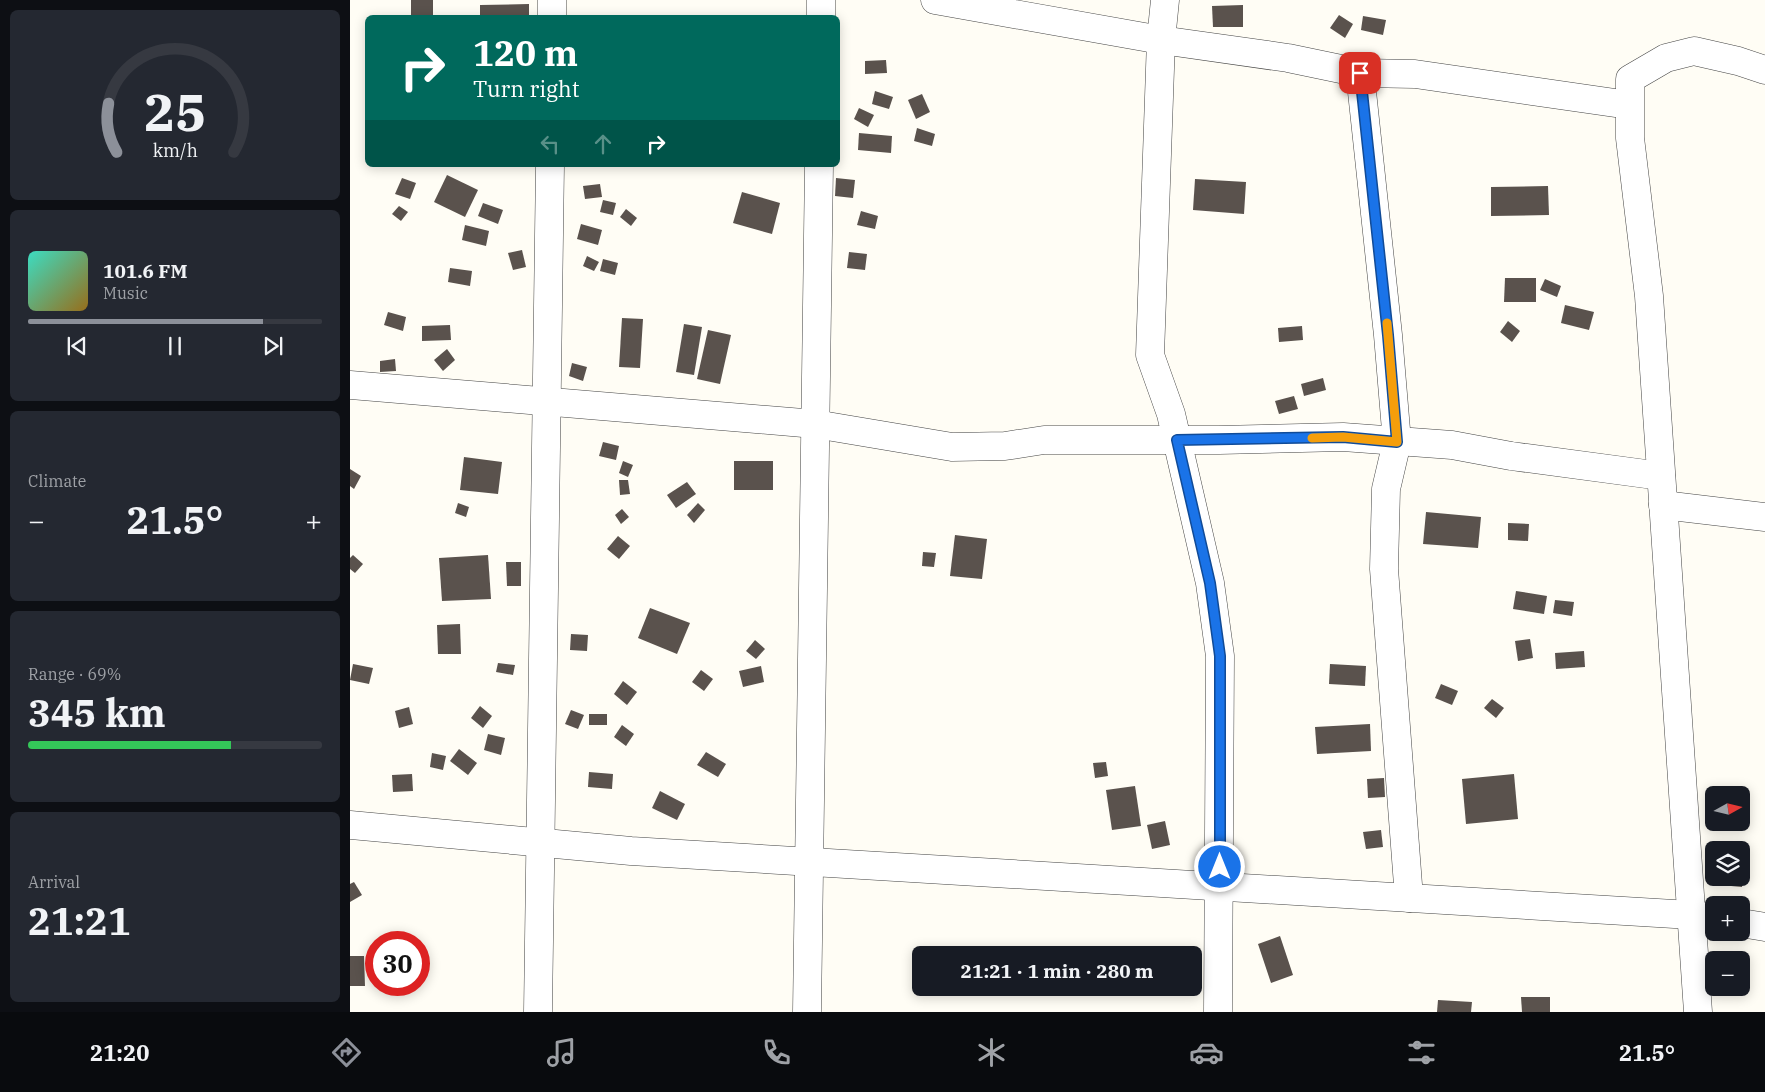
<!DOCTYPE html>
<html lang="en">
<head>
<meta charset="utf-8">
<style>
  :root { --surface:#171b24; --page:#242831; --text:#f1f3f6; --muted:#9ea1a6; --line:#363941; --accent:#8c9099 }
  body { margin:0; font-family:"IBM Plex Serif",serif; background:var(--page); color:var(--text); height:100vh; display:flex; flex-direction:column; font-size:19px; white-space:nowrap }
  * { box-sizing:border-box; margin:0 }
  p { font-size:16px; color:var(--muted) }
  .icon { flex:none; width:28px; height:28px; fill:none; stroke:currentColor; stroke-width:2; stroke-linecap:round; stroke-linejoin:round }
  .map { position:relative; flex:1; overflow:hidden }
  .side { display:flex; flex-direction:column; gap:10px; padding:10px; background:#0d0f14; width:350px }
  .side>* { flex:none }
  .top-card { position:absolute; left:15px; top:15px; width:475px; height:152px; border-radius:8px; box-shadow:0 2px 12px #0003; background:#00695c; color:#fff; overflow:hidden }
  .needle { width:32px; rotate:82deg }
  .controls { position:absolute; left:1355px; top:786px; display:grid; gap:10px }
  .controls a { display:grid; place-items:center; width:45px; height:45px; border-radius:8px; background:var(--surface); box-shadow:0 2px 12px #0003; font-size:25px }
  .speed { position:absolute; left:15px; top:931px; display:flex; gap:10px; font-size:25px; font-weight:700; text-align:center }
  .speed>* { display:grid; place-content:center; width:65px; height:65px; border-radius:50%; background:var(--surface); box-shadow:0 2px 12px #0003; line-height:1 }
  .speed .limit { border:8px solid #d22; background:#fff; color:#111 }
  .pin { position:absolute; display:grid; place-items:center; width:42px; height:42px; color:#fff; margin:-21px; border-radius:10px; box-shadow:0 2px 8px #0006 }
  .me { position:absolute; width:55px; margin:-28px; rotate:0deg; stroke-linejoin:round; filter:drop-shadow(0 0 4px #0008) }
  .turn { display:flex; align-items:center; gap:18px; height:105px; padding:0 25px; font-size:22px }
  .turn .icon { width:65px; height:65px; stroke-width:2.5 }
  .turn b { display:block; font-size:35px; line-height:42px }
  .lanes { display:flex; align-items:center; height:48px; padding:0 25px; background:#0003; justify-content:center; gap:25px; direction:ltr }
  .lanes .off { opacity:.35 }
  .big { font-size:38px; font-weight:700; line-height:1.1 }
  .side .card { flex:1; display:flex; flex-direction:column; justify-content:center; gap:8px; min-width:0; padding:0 18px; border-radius:8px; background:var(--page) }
  .side .dial { align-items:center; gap:0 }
  .dial svg { height:130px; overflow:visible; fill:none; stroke:var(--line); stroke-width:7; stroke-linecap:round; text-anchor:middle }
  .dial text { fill:var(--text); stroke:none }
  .song { display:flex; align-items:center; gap:15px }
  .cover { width:60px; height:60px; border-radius:8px; background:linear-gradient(135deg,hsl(170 70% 55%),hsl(40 70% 35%)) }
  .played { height:5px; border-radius:2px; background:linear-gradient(90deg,var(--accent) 80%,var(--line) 80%) }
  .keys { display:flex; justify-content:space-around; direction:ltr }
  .heat { display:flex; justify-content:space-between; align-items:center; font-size:28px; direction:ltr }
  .charge { height:8px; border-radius:4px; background:linear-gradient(90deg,#34c759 69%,var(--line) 0) }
  .trip { position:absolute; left:562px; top:946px; width:290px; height:50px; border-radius:8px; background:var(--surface); box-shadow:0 2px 12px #0003; font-weight:700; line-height:50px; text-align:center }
  .tabs { display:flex; height:80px; justify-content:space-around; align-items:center; background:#090b0e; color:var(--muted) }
  .tabs .icon { width:35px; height:35px }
  .tabs .current { color:var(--accent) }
  .tabs b { font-size:22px; color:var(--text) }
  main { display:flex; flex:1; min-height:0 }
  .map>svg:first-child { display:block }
  .building { fill:#5a524d }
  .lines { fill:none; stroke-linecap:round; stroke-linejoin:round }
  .minor-casing { stroke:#444; stroke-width:29 }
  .minor { stroke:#fff; stroke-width:28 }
  .route-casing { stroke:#114b97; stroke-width:12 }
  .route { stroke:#1a73e8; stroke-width:9 }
  .slow { stroke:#f59e0b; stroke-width:9 }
</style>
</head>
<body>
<main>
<section class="side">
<div class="card dial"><svg viewBox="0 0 100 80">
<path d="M14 69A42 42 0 1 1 86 69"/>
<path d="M14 69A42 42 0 0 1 9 39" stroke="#8c9099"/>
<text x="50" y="56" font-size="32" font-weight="700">25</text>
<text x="50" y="72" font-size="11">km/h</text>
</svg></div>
<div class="card">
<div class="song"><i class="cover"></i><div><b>101.6 FM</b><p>Music</p></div></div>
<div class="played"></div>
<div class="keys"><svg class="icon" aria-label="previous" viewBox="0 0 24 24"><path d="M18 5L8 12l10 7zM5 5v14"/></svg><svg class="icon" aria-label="pause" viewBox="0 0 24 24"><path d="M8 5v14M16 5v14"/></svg><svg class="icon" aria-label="next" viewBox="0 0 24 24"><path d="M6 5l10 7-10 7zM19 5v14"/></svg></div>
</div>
<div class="card"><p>Climate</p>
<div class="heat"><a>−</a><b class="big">21.5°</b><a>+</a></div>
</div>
<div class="card"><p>Range · 69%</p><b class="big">345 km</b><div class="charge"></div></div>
<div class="card"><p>Arrival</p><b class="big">21:21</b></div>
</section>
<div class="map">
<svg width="1415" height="1012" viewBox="0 0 1415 1012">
  <rect width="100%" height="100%" fill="#fffdf5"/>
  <g class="building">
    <rect x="61" y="0" width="22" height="18"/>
    <polygon points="179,4 179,18 130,18 130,5"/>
    <polygon points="893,5 893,27 863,27 862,6"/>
    <polygon points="989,15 1003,24 995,38 980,28"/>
    <polygon points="1013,16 1036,20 1033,35 1011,30"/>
    <polygon points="536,60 537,73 515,74 515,61"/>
    <polygon points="525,91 543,97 539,109 522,104"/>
    <polygon points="572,94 580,112 566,119 558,100"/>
    <polygon points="509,108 524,115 518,127 504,119"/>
    <polygon points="567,128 585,134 582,146 564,141"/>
    <polygon points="509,133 542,136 541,153 508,150"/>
    <polygon points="97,175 128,190 115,217 84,202"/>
    <polygon points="52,178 66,183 60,199 45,194"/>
    <polygon points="486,178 505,180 503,198 485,196"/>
    <polygon points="845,179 896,182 894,214 843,210"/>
    <polygon points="250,184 252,197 235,199 233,186"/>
    <polygon points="1198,186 1199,215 1141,216 1141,187"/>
    <polygon points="392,192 430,203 422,234 383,223"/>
    <polygon points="253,200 266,203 263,215 250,212"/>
    <polygon points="133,203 153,210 148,224 128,216"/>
    <polygon points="49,206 58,212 51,221 42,214"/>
    <polygon points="276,209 287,218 281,226 270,217"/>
    <polygon points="511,211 528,216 525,229 507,225"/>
    <polygon points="231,224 252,230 248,245 227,239"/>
    <polygon points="115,225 139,231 136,246 112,240"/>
    <polygon points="172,250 176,267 163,270 158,253"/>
    <polygon points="499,252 517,254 515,270 497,268"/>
    <polygon points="237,256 249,262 244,271 233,266"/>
    <polygon points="253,259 268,263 265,275 250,271"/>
    <polygon points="100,268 122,271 120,286 98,282"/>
    <polygon points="1155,278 1186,278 1186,302 1154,302"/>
    <polygon points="1195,279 1211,286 1207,297 1190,290"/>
    <polygon points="1215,305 1244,312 1239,330 1211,323"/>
    <polygon points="38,312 56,317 53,331 34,325"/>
    <polygon points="272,318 293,319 290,368 269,367"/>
    <polygon points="1158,321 1170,331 1162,342 1150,332"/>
    <polygon points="334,324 352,327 344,375 326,372"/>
    <polygon points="100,325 101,340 72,341 72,326"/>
    <polygon points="952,326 953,340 929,342 928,328"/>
    <polygon points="358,330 381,335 370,384 347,379"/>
    <polygon points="97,349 105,360 93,371 84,360"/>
    <polygon points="45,359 46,371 30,372 30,361"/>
    <polygon points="222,363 237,367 233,381 219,376"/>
    <polygon points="973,378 976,390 954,396 951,384"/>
    <polygon points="944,396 948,409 929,414 925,401"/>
    <polygon points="253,442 269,446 266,460 249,456"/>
    <polygon points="114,457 152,462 148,494 110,490"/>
    <polygon points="273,461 283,465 278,477 269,473"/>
    <rect x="384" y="461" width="39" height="29"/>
    <polygon points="0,469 11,476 4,489 0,486"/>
    <polygon points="269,480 278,480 280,494 270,495"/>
    <polygon points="337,482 346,494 326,508 317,495"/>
    <polygon points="108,503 119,507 116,517 105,513"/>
    <polygon points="348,503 355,510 344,523 337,515"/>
    <polygon points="272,509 279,517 271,524 265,515"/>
    <polygon points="1076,512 1131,517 1128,548 1073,544"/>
    <polygon points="1158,523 1179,524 1178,541 1158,540"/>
    <polygon points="605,535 637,539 632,579 600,576"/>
    <polygon points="268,536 280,546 269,559 257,549"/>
    <polygon points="573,552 586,553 584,567 572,566"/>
    <polygon points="3,555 13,564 5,573 0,569 0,558"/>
    <polygon points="138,555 141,599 92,601 89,558"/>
    <polygon points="156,562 171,562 171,586 157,586"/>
    <polygon points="1166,591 1197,596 1194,614 1163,609"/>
    <polygon points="1205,600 1224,602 1222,616 1203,613"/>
    <polygon points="300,608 340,623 327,654 288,638"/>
    <polygon points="110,624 111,654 88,654 87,625"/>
    <polygon points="221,634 238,635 237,651 220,650"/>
    <polygon points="1180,639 1183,658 1168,661 1165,641"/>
    <polygon points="405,640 415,649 406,659 396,651"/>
    <polygon points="1234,651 1235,667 1206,669 1205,653"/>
    <polygon points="148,663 165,665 163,675 146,672"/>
    <polygon points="3,664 23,668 19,684 0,680"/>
    <polygon points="980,664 1016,666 1015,686 979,684"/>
    <polygon points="411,666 414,682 393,687 389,671"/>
    <polygon points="351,670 363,679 354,691 342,682"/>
    <polygon points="273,681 287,692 277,705 264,694"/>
    <polygon points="1091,684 1108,691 1102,705 1085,698"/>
    <polygon points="1142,699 1154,708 1146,718 1134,708"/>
    <polygon points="130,706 142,716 133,728 121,718"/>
    <polygon points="59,707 63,724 49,728 45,711"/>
    <polygon points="221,710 234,715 228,729 215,724"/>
    <rect x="239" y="714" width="18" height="11"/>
    <polygon points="1020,724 1021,751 967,754 965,727"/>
    <polygon points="272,725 284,734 276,746 264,737"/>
    <polygon points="138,734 155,738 151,755 134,750"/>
    <polygon points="109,749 127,763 118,775 100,761"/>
    <polygon points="356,752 376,764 368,777 347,765"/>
    <polygon points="82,753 96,756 93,770 80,767"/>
    <polygon points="756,762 758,776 745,778 743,763"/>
    <polygon points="239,772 263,774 262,789 238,787"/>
    <polygon points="62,774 63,791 43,792 42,775"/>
    <polygon points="1164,774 1168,819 1116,824 1112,779"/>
    <polygon points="1034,778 1035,797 1018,798 1017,779"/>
    <polygon points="785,786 791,826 762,830 756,790"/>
    <polygon points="310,791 335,804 327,820 302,808"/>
    <polygon points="815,821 820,845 802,849 797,825"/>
    <polygon points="1031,830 1033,847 1016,849 1013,832"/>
    <polygon points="1391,870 1393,870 1392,887 1381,886 1381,878 1391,878"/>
    <polygon points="4,882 12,895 0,902 0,884"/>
    <polygon points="930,936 943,975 921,983 908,944"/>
    <polygon points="0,956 14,956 15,986 0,986"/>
    <polygon points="1171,997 1200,997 1200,1012 1172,1012"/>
    <polygon points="1088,1000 1122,1002 1121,1012 1087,1012"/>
  </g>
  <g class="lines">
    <g class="minor-casing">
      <g id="minor">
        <polyline points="585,0 811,40 938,58 1010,73 1065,74 1279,105"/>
        <polyline points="815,0 811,40 800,355 821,414 860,583 870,656 868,1012"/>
        <polyline points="202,18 202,0"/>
        <polyline points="471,18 471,0"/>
        <polyline points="1010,73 1038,335 1047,442 1036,489 1034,569 1059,898"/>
        <polyline points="0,385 465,424 602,447 655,446 694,440 869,440 993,437 1102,445 1161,456 1311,476"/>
        <polyline points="1313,505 1415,517"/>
        <polyline points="0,825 281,851 1341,915 1364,918"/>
        <polyline points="1391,923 1415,927"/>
        <polyline points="188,1012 200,165"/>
        <polyline points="457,1012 469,165"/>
        <polyline points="1348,1012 1299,296 1280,138 1280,79 1316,58 1344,51 1388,61 1415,70"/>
      </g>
    </g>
    <use href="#minor" class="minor"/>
  </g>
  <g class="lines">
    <g class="route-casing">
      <polyline id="route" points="870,867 870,656 860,583 827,440 993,437 1047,442 1038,335 1010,73"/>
    </g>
    <use href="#route" class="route"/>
    <polyline class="slow" points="962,438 993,437 1047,442 1037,323"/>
  </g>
</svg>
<div class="controls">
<a><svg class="needle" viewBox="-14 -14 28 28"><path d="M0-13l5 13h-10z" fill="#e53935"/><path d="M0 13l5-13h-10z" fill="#9ea1a6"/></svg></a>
<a><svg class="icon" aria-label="layers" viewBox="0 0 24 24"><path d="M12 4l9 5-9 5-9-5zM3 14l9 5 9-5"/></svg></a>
<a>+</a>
<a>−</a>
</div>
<div class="speed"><div class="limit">30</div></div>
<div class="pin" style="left:1010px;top:73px;background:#d93025"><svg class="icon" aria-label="arrive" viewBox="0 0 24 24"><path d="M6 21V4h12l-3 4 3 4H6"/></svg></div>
<svg class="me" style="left:870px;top:867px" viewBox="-20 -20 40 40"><circle r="17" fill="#1a73e8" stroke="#fff" stroke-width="3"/><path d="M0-11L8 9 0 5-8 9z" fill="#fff"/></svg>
<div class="trip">21:21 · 1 min · 280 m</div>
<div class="top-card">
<div class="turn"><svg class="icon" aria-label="right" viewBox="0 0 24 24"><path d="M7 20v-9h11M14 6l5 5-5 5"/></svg><div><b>120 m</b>Turn right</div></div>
<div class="lanes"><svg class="icon off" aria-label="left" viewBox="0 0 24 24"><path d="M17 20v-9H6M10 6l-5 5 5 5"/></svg><svg class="icon off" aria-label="ahead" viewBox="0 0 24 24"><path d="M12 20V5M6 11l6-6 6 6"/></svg><svg class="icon" aria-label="right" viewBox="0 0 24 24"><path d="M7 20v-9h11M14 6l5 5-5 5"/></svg></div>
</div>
</div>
</main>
<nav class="tabs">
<b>21:20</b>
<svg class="icon current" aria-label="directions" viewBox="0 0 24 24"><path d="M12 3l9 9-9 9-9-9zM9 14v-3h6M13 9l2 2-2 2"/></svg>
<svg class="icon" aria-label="music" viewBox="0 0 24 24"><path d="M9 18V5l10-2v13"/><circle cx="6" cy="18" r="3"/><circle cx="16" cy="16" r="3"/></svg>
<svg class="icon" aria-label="phone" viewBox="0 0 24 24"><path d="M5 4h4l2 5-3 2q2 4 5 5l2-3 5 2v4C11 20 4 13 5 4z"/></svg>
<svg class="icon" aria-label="climate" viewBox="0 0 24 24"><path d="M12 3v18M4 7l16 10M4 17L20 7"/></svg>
<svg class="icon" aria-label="car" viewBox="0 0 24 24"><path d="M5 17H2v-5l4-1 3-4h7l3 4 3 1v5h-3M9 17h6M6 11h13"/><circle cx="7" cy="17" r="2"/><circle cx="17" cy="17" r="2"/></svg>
<svg class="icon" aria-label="filters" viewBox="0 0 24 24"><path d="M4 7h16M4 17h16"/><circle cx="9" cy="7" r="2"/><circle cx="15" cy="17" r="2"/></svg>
<b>21.5°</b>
</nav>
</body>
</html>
